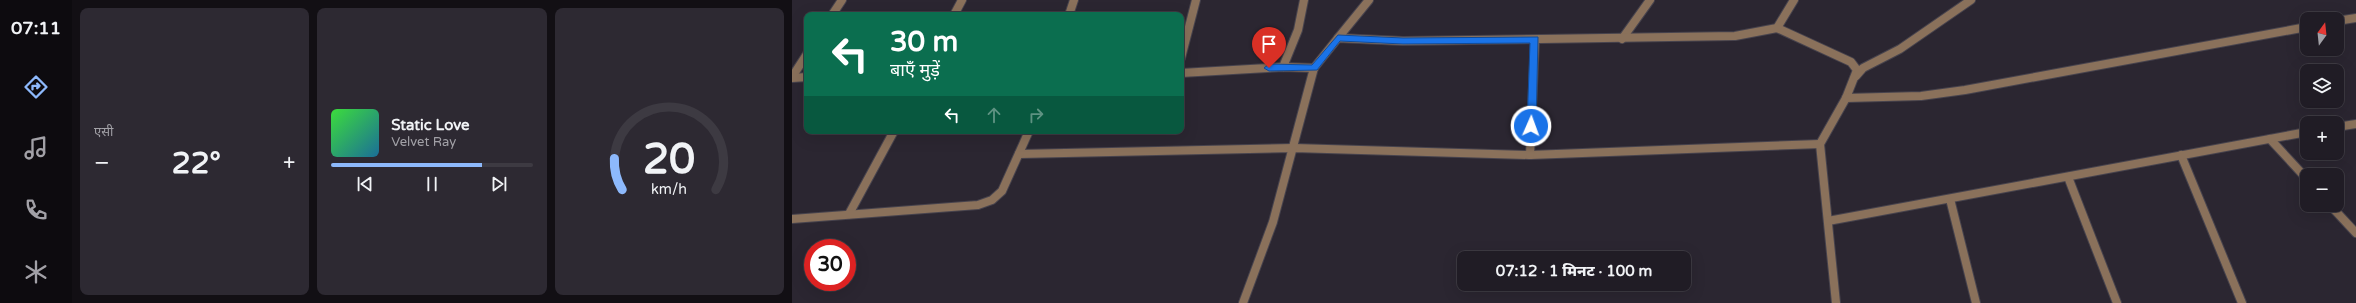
<!DOCTYPE html>
<html lang="hi">
<head>
<meta charset="utf-8">
<style>
  :root { --surface:#201c25; --page:#2d2932; --text:#f1f3f6; --muted:#a2a1a7; --line:#3d3a42; --accent:#8db9fc }
  body { margin:0; font-family:"Varela Round","Noto Sans Devanagari",sans-serif; background:var(--page); color:var(--text); height:100vh; display:flex; flex-direction:column; font-size:15px; white-space:nowrap }
  * { box-sizing:border-box; margin:0 }
  p { font-size:13px; color:var(--muted) }
  .icon { flex:none; width:22px; height:22px; fill:none; stroke:currentColor; stroke-width:2; stroke-linecap:round; stroke-linejoin:round }
  .map { position:relative; flex:1; overflow:hidden }
  .details { display:flex; flex-direction:column; gap:8px; padding:8px; background:#120f14; width:720px }
  .details>* { flex:none }
  .banner { position:absolute; left:12px; top:12px; width:380px; height:122px; border-radius:8px; box-shadow:0 4px 16px #0002,0 0 0 1px var(--line); background:#0b6e4f; color:#fff; overflow:hidden }
  .needle { width:26px; rotate:15deg }
  .buttons { position:absolute; left:1508px; top:12px; display:grid; gap:8px }
  .buttons a { display:grid; place-items:center; width:44px; height:44px; border-radius:8px; background:var(--surface); box-shadow:0 4px 16px #0002,0 0 0 1px var(--line); font-size:20px }
  .speed { position:absolute; left:12px; top:239px; display:flex; gap:8px; font-size:20px; font-weight:700; text-align:center }
  .speed>* { display:grid; place-content:center; width:52px; height:52px; border-radius:50%; background:var(--surface); box-shadow:0 4px 16px #0002,0 0 0 1px var(--line); line-height:1 }
  .speed .limit { border:6px solid #d22; background:#fff; color:#111 }
  .pin { position:absolute; display:grid; place-items:center; width:34px; height:34px; color:#fff; margin:-41px -17px; border-radius:50% 50% 50% 0; rotate:-45deg; box-shadow:0 0 4px #0007 }
  .pin .icon { rotate:45deg }
  .me { position:absolute; width:44px; margin:-22px; rotate:2deg; stroke-linejoin:round; filter:drop-shadow(0 0 3px #0008) }
  .turn { display:flex; align-items:center; gap:14px; height:84px; padding:0 20px; font-size:18px }
  .turn .icon { width:52px; height:52px; stroke-width:2.5 }
  .turn b { display:block; font-size:28px; line-height:34px }
  .lanes { display:flex; align-items:center; height:38px; padding:0 20px; background:#0003; justify-content:center; gap:20px; direction:ltr }
  .lanes .off { opacity:.35 }
  .big { font-size:30px; font-weight:800; line-height:1.1 }
  .details .card { flex:1; display:flex; flex-direction:column; justify-content:center; gap:6px; min-width:0; padding:0 14px; border-radius:8px; background:var(--page) }
  .details .dial { align-items:center; gap:0 }
  .dial svg { height:104px; overflow:visible; fill:none; stroke:var(--line); stroke-width:7; stroke-linecap:round; text-anchor:middle }
  .dial text { fill:var(--text); stroke:none }
  .song { display:flex; align-items:center; gap:12px }
  .cover { width:48px; height:48px; border-radius:6px; background:linear-gradient(135deg,hsl(120 70% 55%),hsl(200 70% 35%)) }
  .played { height:4px; border-radius:2px; background:linear-gradient(90deg,var(--accent) 75%,var(--line) 75%) }
  .keys { display:flex; justify-content:space-around; direction:ltr }
  .heat { display:flex; justify-content:space-between; align-items:center; font-size:22px; direction:ltr }
  .details .tiles { flex:1; display:grid; gap:8px; grid-template-columns:repeat(3,1fr) }
  .trip { position:absolute; left:665px; top:251px; width:234px; height:40px; border-radius:8px; background:var(--surface); box-shadow:0 4px 16px #0002,0 0 0 1px var(--line); font-weight:800; line-height:40px; text-align:center }
  main { display:flex; flex:1; min-height:0 }
  .tab-bar { display:flex; flex-direction:column; width:72px; justify-content:space-around; align-items:center; background:#0d0b0f; color:var(--muted) }
  .tab-bar .icon { width:28px; height:28px }
  .tab-bar .selected { color:var(--accent) }
  .tab-bar b { font-size:18px; color:var(--text) }
  .map>svg:first-child { display:block }
  .lines { fill:none; stroke-linecap:round; stroke-linejoin:round }
  .street-casing { stroke:#47434d; stroke-width:10 }
  .street { stroke:#8a715b; stroke-width:8 }
  .route { fill:#1a73e8; stroke:#114b97 }
</style>
</head>
<body>
<main>
<nav class="tab-bar">
<b>07:11</b>
<svg class="icon selected" aria-label="directions" viewBox="0 0 24 24"><path d="M12 3l9 9-9 9-9-9zM9 14v-3h6M13 9l2 2-2 2"/></svg>
<svg class="icon" aria-label="music" viewBox="0 0 24 24"><path d="M9 18V5l10-2v13"/><circle cx="6" cy="18" r="3"/><circle cx="16" cy="16" r="3"/></svg>
<svg class="icon" aria-label="phone" viewBox="0 0 24 24"><path d="M5 4h4l2 5-3 2q2 4 5 5l2-3 5 2v4C11 20 4 13 5 4z"/></svg>
<svg class="icon" aria-label="climate" viewBox="0 0 24 24"><path d="M12 3v18M4 7l16 10M4 17L20 7"/></svg>
</nav>
<section class="details">
<div class="tiles">
<div class="card"><p>एसी</p>
<div class="heat"><a>−</a><b class="big">22°</b><a>+</a></div>
</div>
<div class="card">
<div class="song"><i class="cover"></i><div><b>Static Love</b><p>Velvet Ray</p></div></div>
<div class="played"></div>
<div class="keys"><svg class="icon" aria-label="previous" viewBox="0 0 24 24"><path d="M18 5L8 12l10 7zM5 5v14"/></svg><svg class="icon" aria-label="pause" viewBox="0 0 24 24"><path d="M8 5v14M16 5v14"/></svg><svg class="icon" aria-label="next" viewBox="0 0 24 24"><path d="M6 5l10 7-10 7zM19 5v14"/></svg></div>
</div>
<div class="card dial"><svg viewBox="0 0 100 80">
<path d="M14 69A42 42 0 1 1 86 69"/>
<path d="M14 69A42 42 0 0 1 8 45" stroke="#8db9fc"/>
<text x="50" y="56" font-size="32" font-weight="700">20</text>
<text x="50" y="72" font-size="11">km/h</text>
</svg></div>
</div>
</section>
<div class="map">
<svg width="1564" height="303" viewBox="0 0 1564 303">
  <rect width="100%" height="100%" fill="#2b2631"/>
  <g class="lines">
    <g class="street-casing">
      <g id="street">
        <polyline points="40,15 50,0"/>
        <polyline points="162,15 170,0"/>
        <polyline points="277,15 282,0"/>
        <polyline points="1545,21 1564,18"/>
        <polyline points="985,28 1059,62 1065,70 1054,98 1028,144 1044,303"/>
        <polyline points="546,38 577,0"/>
        <polyline points="830,39 858,0"/>
        <polyline points="389,58 404,0"/>
        <polyline points="491,67 506,30 512,0"/>
        <polyline points="389,73 491,67 522,68"/>
        <polyline points="1064,76 1071,68 1108,49 1179,0"/>
        <polyline points="0,77 15,54"/>
        <polyline points="0,78 15,77"/>
        <polyline points="1054,98 1129,96 1173,90 1515,27"/>
        <polyline points="1545,127 1564,124"/>
        <polyline points="1478,139 1515,179"/>
        <polyline points="227,154 502,148 738,155 1028,144"/>
        <polyline points="738,155 743,40"/>
        <polyline points="1389,155 1450,303"/>
        <polyline points="1276,177 1325,303"/>
        <polyline points="1158,199 1184,303"/>
        <polyline points="1538,205 1564,233"/>
        <polyline points="57,214 102,131"/>
        <polyline points="0,219 186,205 200,200 210,191 237,131"/>
        <polyline points="1036,221 1515,132"/>
        <polyline points="451,303 481,222 522,68 546,38 611,41 943,36 985,28 1002,0"/>
      </g>
    </g>
    <use href="#street" class="street"/>
  </g>
  <polygon class="route" points="546,35 611,38 746,37 744,126 739,130 735,126 738,43 611,44 548,41 525,70 477,71 472,68 477,64 520,65"/>
</svg>
<div class="buttons">
<a><svg class="needle" viewBox="-14 -14 28 28"><path d="M0-13l5 13h-10z" fill="#e53935"/><path d="M0 13l5-13h-10z" fill="#a2a1a7"/></svg></a>
<a><svg class="icon" aria-label="layers" viewBox="0 0 24 24"><path d="M12 4l9 5-9 5-9-5zM3 14l9 5 9-5"/></svg></a>
<a>+</a>
<a>−</a>
</div>
<div class="speed"><div class="limit">30</div></div>
<div class="pin" style="left:477px;top:68px;background:#d93025"><svg class="icon" aria-label="arrive" viewBox="0 0 24 24"><path d="M6 21V4h12l-3 4 3 4H6"/></svg></div>
<svg class="me" style="left:739px;top:126px" viewBox="-20 -20 40 40"><circle r="17" fill="#1a73e8" stroke="#fff" stroke-width="3"/><path d="M0-11L8 9 0 5-8 9z" fill="#fff"/></svg>
<div class="trip">07:12 · 1 मिनट · 100 m</div>
<div class="banner">
<div class="turn"><svg class="icon" aria-label="left" viewBox="0 0 24 24"><path d="M17 20v-9H6M10 6l-5 5 5 5"/></svg><div><b>30 m</b>बाएँ मुड़ें</div></div>
<div class="lanes"><svg class="icon" aria-label="left" viewBox="0 0 24 24"><path d="M17 20v-9H6M10 6l-5 5 5 5"/></svg><svg class="icon off" aria-label="ahead" viewBox="0 0 24 24"><path d="M12 20V5M6 11l6-6 6 6"/></svg><svg class="icon off" aria-label="right" viewBox="0 0 24 24"><path d="M7 20v-9h11M14 6l5 5-5 5"/></svg></div>
</div>
</div>
</main>
</body>
</html>
